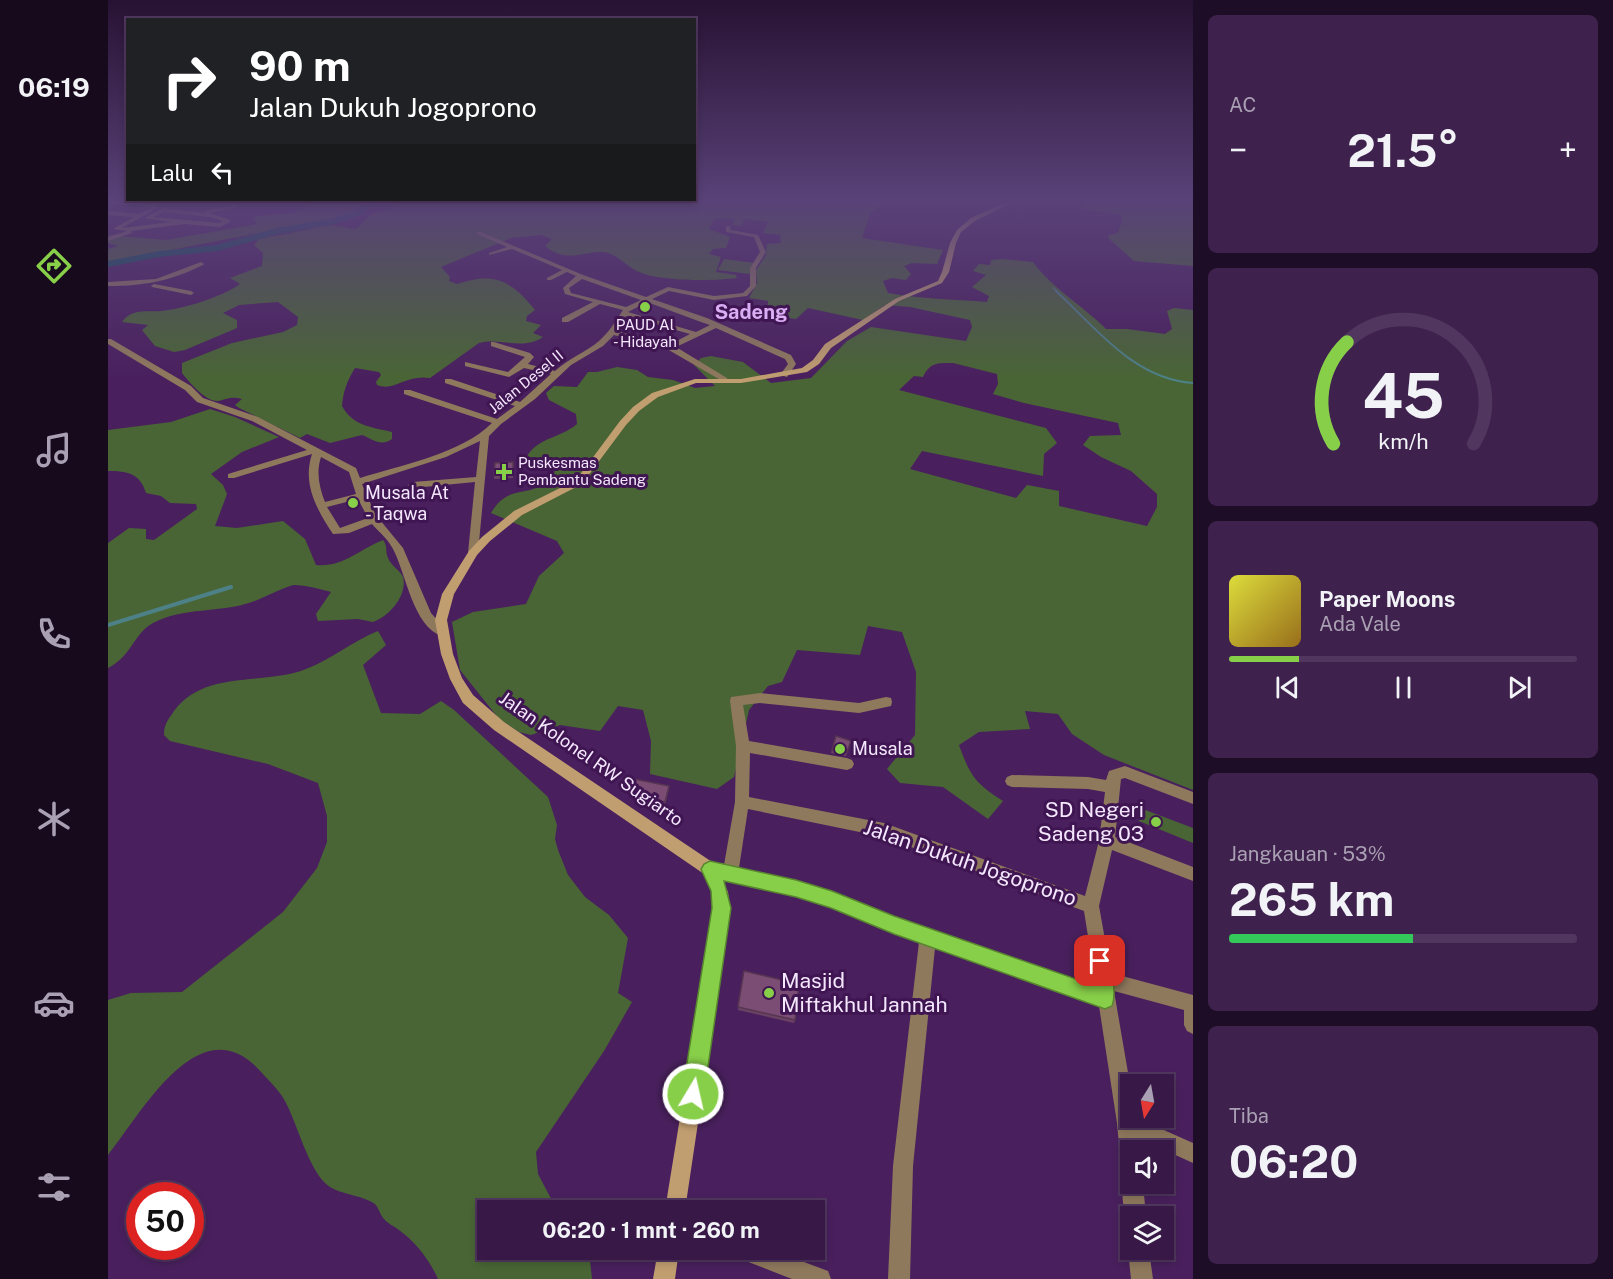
<!DOCTYPE html>
<html lang="id">
<head>
<meta charset="utf-8">
<style>
  :root { --surface:#371846; --page:#3e214d; --text:#f1f3f6; --muted:#aaa0b3; --line:#51375f; --accent:#88cf49 }
  body { margin:0; font-family:"Public Sans",sans-serif; background:var(--page); color:var(--text); height:100vh; display:flex; flex-direction:column; font-size:22px; white-space:nowrap }
  * { box-sizing:border-box; margin:0 }
  p { font-size:20px; color:var(--muted) }
  .icon { flex:none; width:33px; height:33px; fill:none; stroke:currentColor; stroke-width:2; stroke-linecap:round; stroke-linejoin:round }
  .map { position:relative; flex:1; overflow:hidden }
  .sheet { display:flex; flex-direction:column; gap:15px; padding:15px; background:#1e0d26; width:420px }
  .sheet>* { flex:none }
  .hud { position:absolute; left:18px; top:18px; width:570px; height:183px; border-radius:0px; box-shadow:0 3px 9px #0003,0 0 0 2px var(--line); background:#202124; color:#fff; overflow:hidden }
  .needle { width:39px; rotate:191deg }
  .buttons { position:absolute; left:1012px; top:1074px; display:grid; gap:12px }
  .buttons a { display:grid; place-items:center; width:54px; height:54px; border-radius:0px; background:var(--surface); box-shadow:0 3px 9px #0003,0 0 0 2px var(--line); font-size:30px }
  .speed { position:absolute; left:18px; top:1182px; display:flex; gap:12px; font-size:30px; font-weight:700; text-align:center }
  .speed>* { display:grid; place-content:center; width:78px; height:78px; border-radius:50%; background:var(--surface); box-shadow:0 3px 9px #0003,0 0 0 2px var(--line); line-height:1 }
  .speed .limit { border:9px solid #d22; background:#fff; color:#111 }
  .pin { position:absolute; display:grid; place-items:center; width:51px; height:51px; color:#fff; margin:-26px; border-radius:12px; box-shadow:0 3px 9px #0006 }
  .me { position:absolute; width:66px; margin:-33px; rotate:9deg; stroke-linejoin:round; filter:drop-shadow(0 0 4px #0008) }
  .turn { display:flex; align-items:center; gap:21px; height:126px; padding:0 24px; font-size:27px }
  .turn .icon { width:78px; height:78px; stroke-width:2.5 }
  .turn b { display:block; font-size:42px; line-height:51px }
  .then { display:flex; align-items:center; height:57px; padding:0 24px; background:#0003; gap:12px; font-size:22px }
  .big { font-size:45px; font-weight:700; line-height:1.1 }
  .sheet .card { flex:1; display:flex; flex-direction:column; justify-content:center; gap:9px; min-width:0; padding:0 21px; border-radius:9px; background:var(--page) }
  .sheet .dial { align-items:center; gap:0 }
  .dial svg { height:156px; overflow:visible; fill:none; stroke:var(--line); stroke-width:7; stroke-linecap:round; text-anchor:middle }
  .dial text { fill:var(--text); stroke:none }
  .song { display:flex; align-items:center; gap:18px }
  .cover { width:72px; height:72px; border-radius:9px; background:linear-gradient(135deg,hsl(60 70% 55%),hsl(40 70% 35%)) }
  .played { height:6px; border-radius:3px; background:linear-gradient(90deg,var(--accent) 20%,var(--line) 20%) }
  .keys { display:flex; justify-content:space-around; direction:ltr }
  .heat { display:flex; justify-content:space-between; align-items:center; font-size:33px; direction:ltr }
  .charge { height:9px; border-radius:4px; background:linear-gradient(90deg,#34c759 53%,var(--line) 0) }
  .trip { position:absolute; left:369px; top:1200px; width:348px; height:60px; border-radius:0px; background:var(--surface); box-shadow:0 3px 9px #0003,0 0 0 2px var(--line); font-weight:700; line-height:60px; text-align:center }
  main { display:flex; flex:1; min-height:0 }
  .menu { display:flex; flex-direction:column; width:108px; justify-content:space-around; align-items:center; background:#160a1c; color:var(--muted) }
  .menu .icon { width:42px; height:42px }
  .menu .current { color:var(--accent) }
  .menu b { font-size:27px; color:var(--text) }
  .map>svg:first-child { display:block }
  .green { fill:#496535; fill-rule:evenodd }
  .lines { fill:none; stroke-linecap:round; stroke-linejoin:round }
  .stream-far2 { stroke:#4d8187; stroke-width:1.5 }
  .stream-far1 { stroke:#4d8187; stroke-width:2 }
  .stream { stroke:#4d8187; stroke-width:4 }
  .river { fill:#055554; fill-rule:evenodd }
  .street { fill:#8f795d; fill-rule:evenodd }
  .secondary { fill:#c19e70; fill-rule:evenodd }
  .wall { fill:#6b4264 }
  .building { fill:#7c4d74; stroke:#573651; stroke-width:1.5 }
  .route { fill:#88cf49; stroke:#58872f; stroke-width:1.5 }
  .poi-dot { fill:#88cf49; stroke:#3f1552; stroke-width:2 }
  .labels { text-anchor:middle; stroke-width:6; stroke-linejoin:round; paint-order:stroke }
  .far-poi-label { font-size:15px; fill:#f4e7fd; stroke:#3f1552 }
  .far-street-label { font-size:15px; fill:#f4e7fd; stroke:#3f1552 }
  .poi-label { font-size:18px; fill:#f4e7fd; stroke:#3f1552; text-anchor:start }
  .street-label { font-size:18px; fill:#f4e7fd; stroke:#3f1552 }
  .far-district-label { font-size:20px; font-weight:bold; fill:#daadf4; stroke:#3f1552 }
  .near-poi-label { font-size:21px; fill:#f4e7fd; stroke:#3f1552; text-anchor:end }
  .near-street-label { font-size:21px; fill:#f4e7fd; stroke:#3f1552 }
</style>
</head>
<body>
<main>
<nav class="menu">
<b>06:19</b>
<svg class="icon current" aria-label="directions" viewBox="0 0 24 24"><path d="M12 3l9 9-9 9-9-9zM9 14v-3h6M13 9l2 2-2 2"/></svg>
<svg class="icon" aria-label="music" viewBox="0 0 24 24"><path d="M9 18V5l10-2v13"/><circle cx="6" cy="18" r="3"/><circle cx="16" cy="16" r="3"/></svg>
<svg class="icon" aria-label="phone" viewBox="0 0 24 24"><path d="M5 4h4l2 5-3 2q2 4 5 5l2-3 5 2v4C11 20 4 13 5 4z"/></svg>
<svg class="icon" aria-label="climate" viewBox="0 0 24 24"><path d="M12 3v18M4 7l16 10M4 17L20 7"/></svg>
<svg class="icon" aria-label="car" viewBox="0 0 24 24"><path d="M5 17H2v-5l4-1 3-4h7l3 4 3 1v5h-3M9 17h6M6 11h13"/><circle cx="7" cy="17" r="2"/><circle cx="17" cy="17" r="2"/></svg>
<svg class="icon" aria-label="filters" viewBox="0 0 24 24"><path d="M4 7h16M4 17h16"/><circle cx="9" cy="7" r="2"/><circle cx="15" cy="17" r="2"/></svg>
</nav>
<div class="map">
<svg width="1085" height="1279" viewBox="0 0 1085 1279">
  <rect width="100%" height="100%" fill="#49205d"/>
  <g class="green">
    <polygon points="0,200 132,200 105,204 66,202 54,205"/>
    <polygon points="153,200 256,200 246,212 233,217 0,262 0,249 10,246 0,243 1,235 58,240 149,224 145,218 150,216 185,213 205,203"/>
    <path d="M296,200H779L762,214L754,238L835,250L829,264L804,263L796,266L803,274L798,280L784,278L775,281L780,293C812,299 845,299 879,302L881,296L864,287L878,275L865,271L871,264L882,265L883,260L894,259L925,262C945,289 974,305 998,329H1019L1057,334L1064,329L1059,311L1066,308L1085,310V790L996,755L964,734L950,714L917,711L922,729L871,732L851,745C862,776 868,784 895,801L880,819L835,787L792,783L779,769L807,735L808,672L794,632L760,626L752,655L689,650L674,682L660,686L641,710L626,777L609,789L542,774L543,741L535,710L510,706L492,731L452,725L423,735L411,732L392,720L352,670L344,622L365,612L418,604L431,576L456,553L449,541L383,513C403,478 428,505 448,469L445,465L419,456C431,437 453,438 469,424L468,414L441,400L438,393L446,386L469,387L480,372H489L509,367L529,370L540,377L565,380L587,388L607,386L586,365L593,358L603,356L635,362L663,383L703,378L739,341L763,327L858,341L864,327L862,320L802,307L777,305L755,320L700,308L688,319L659,315L660,301L641,298L649,283L648,270L658,255L659,244L673,243L672,235L655,233L660,222L636,219L634,226L624,225L627,219H606L601,229L622,237L618,248L605,249L601,254L613,257L608,272L628,275L629,278C605,281 547,282 527,270C518,265 507,253 495,252C474,251 459,264 437,246L444,239L433,235L403,238L333,267L342,277L341,281L349,284C386,271 404,281 427,310L419,316L418,321L433,325L425,333L435,337C414,351 393,337 371,343L322,378C297,374 287,392 269,385L268,382L273,375L271,372L247,368C239,381 235,392 234,406C245,426 263,427 284,432V439C273,447 264,439 254,435L222,443L199,434L192,438L131,408L127,405L134,399C123,396 120,399 110,401C98,402 81,382 74,373V363L124,343L175,332L189,325L190,317L170,302L131,305L115,313L129,320V328L77,350L66,352L47,346L34,330L40,325L14,322C23,308 39,312 53,311C75,309 114,297 132,284L122,278L154,266L155,253L146,245L151,239L223,225L248,229L263,214L282,209ZM845,363L889,374L890,384L885,394L916,403L1010,423L1013,435L982,436L975,445L993,457L1023,471L1049,494V507L1039,526L951,506V491L919,485L908,498L802,469L814,451L935,476L936,454L949,443L938,428L791,390L806,376L815,377C822,362 830,363 845,363Z"/>
    <polygon points="1004,200 1085,200 1085,266 1026,261 1000,238 1001,235 1010,233 1014,221 1013,215 973,208 978,201 997,203"/>
    <polygon points="616,259 647,263 642,274 610,270"/>
    <path d="M102,409L127,417L171,437L134,452L103,474L115,485L119,494L107,526L129,528L175,521L197,539L208,565C234,568 252,549 275,540C280,546 277,552 280,558C283,566 292,570 295,577C300,595 281,617 265,622L250,619L210,621L208,614L223,592C212,589 198,585 186,585C181,585 153,599 144,602C112,613 75,607 45,623C25,634 24,656 0,668V543L21,528L38,529V539L46,540L89,509L88,504L62,503L53,496L38,493C32,473 19,471 0,471V430L63,422Z"/>
    <path d="M270,631L278,645L255,665L273,713L312,714L333,701L346,710L440,797L449,825L447,839L450,850L460,875L477,897L501,915L520,938L510,993L524,1002L496,1051L428,1152L430,1174L449,1210H380V1250H481L484,1279H330C322,1261 308,1242 291,1230C286,1226 280,1224 276,1219C272,1215 271,1208 267,1204C253,1194 229,1195 217,1183C200,1166 190,1127 179,1105C173,1092 164,1084 154,1073C93,1002 34,1113 0,1155V1000L23,993L74,992L175,912L209,868L219,842V816L210,783L160,764L62,741L56,735C56,724 60,720 66,711C97,669 155,686 198,669C224,659 245,641 270,631Z"/>
    <polygon points="1032,808 1085,828 1085,843 1031,821"/>
  </g>
  <g class="lines">
    <polyline class="stream-far2" points="945,288 950,292"/>
    <path class="stream-far1" d="M948,291C989,329 1026,379 1085,383"/>
    <polyline class="stream" points="0,625 123,587"/>
    <polygon class="river" points="259,200 269,200 255,214 227,224 170,234 109,251 51,257 0,267 0,261 51,251 108,245 169,228 222,219 249,210"/>
    <g class="street">
      <path d="M0,200H24L51,207L14,228L62,222L36,218L55,208L96,213L98,210L127,205L130,207L101,213L122,220V222L112,227L76,224L23,231L24,233L0,241V237L19,231L5,229L26,217L0,215V211L31,214L43,208L24,204H0ZM56,212L102,217L115,221L111,223L45,217Z"/>
      <path d="M618,226H622L623,230L650,235L658,252L648,268V286L639,296L606,300L561,291L544,299L599,318L683,355L688,364L679,377L672,375L680,364L677,359L608,328L568,347L619,378V382H616L559,349L506,335L495,346L463,365L427,399L393,424L381,436L370,553L365,556L360,553L367,482L305,488L300,485L305,482L368,477L372,441L338,457L254,484L267,514L295,548L323,613L340,632L334,636C305,627 298,573 285,549C280,539 271,532 264,524L241,533L225,534C209,510 194,484 204,454L126,478H120V474L199,450L144,421L89,402L77,390L0,344V339H3L83,386L95,398L150,417L248,468L252,478C293,465 353,454 384,423L296,394V390H302L389,419L407,406L337,383V379H343L412,402L443,374L416,368L401,377L357,366V362L400,372L417,357L383,346V342H386L422,353L426,357L420,364L447,371C461,358 478,352 491,341C501,332 508,321 515,310L492,304L460,322H454V318L485,302L457,294L455,288L468,276L459,272L443,280H439V278L454,270L404,249L381,255V253L399,247L369,234V232H373L475,275L538,297L560,287L606,296L635,293L642,286V268L652,252L646,237L618,232ZM474,279L533,300L518,307L463,293L461,288ZM539,302L593,322L602,325L588,332L520,312ZM518,316L582,334L561,345L508,331ZM213,457L241,472L248,494L217,502C211,487 208,472 213,457ZM250,499L260,518L232,528L219,507Z"/>
      <path d="M93,262L96,264L95,265C62,281 37,286 0,286V282L48,279Z"/>
      <polygon points="46,284 83,291 86,293 83,295 44,287 43,286"/>
      <path d="M652,693L751,703L778,697L783,698L784,702L783,706L751,713L652,703L635,705L641,741L739,758L744,760L746,764L744,768L739,770L642,753L641,797L776,823L977,896L991,841L997,792L980,789L904,787L899,785L897,781L899,777L904,775L980,777L998,780L1001,771L1017,766L1085,792V804L1017,778L1013,779L1007,837L1085,867V881L1004,850L991,906L1003,973L1085,995V1034L1079,1031L1076,1025V1010L1006,991L1023,1090V1118H1029L1085,1143V1163L1030,1138L1031,1150H1023V1184H1035L1038,1216H1023V1224C1014,1215 1011,1185 1020,1176L1016,1174L1013,1167L1009,1123L991,1006L827,948L805,1166L802,1279H780L785,1166L811,942C770,928 731,909 690,897C659,888 626,885 597,874L594,869L597,864L602,862L616,865L627,802L628,746L622,701L623,697ZM640,809L776,837L976,911L988,987L786,917L724,892L688,882L631,868Z"/>
      <polygon points="1023,1244 1023,1250 1041,1250 1045,1279 1023,1279 1020,1250"/>
      <polygon points="627,1250 664,1250 720,1271 723,1279 684,1279 630,1258"/>
    </g>
    <g class="secondary">
      <polygon points="903,200 909,200 867,221 853,232 848,243 841,272 834,283 791,301 723,348 711,364 699,372 633,383 588,383 550,397 531,411 518,425 474,484 414,515 382,541 369,555 346,594 339,620 345,654 354,678 365,695 396,722 607,864 620,892 622,908 577,1210 557,1210 606,908 604,892 596,874 386,730 355,703 342,679 333,654 327,620 334,594 361,551 374,537 406,511 468,480 512,421 525,407 544,393 587,379 633,379 694,368 705,360 717,344 787,299 830,281 834,272 842,243 849,230 863,218"/>
      <polygon points="550,1250 571,1250 567,1279 545,1279"/>
    </g>
  </g>
  <g class="wall">
    <polygon points="405,462 405,478 386,479 386,475"/>
    <polygon points="728,736 743,741 738,756 723,753"/>
    <polygon points="523,788 561,789 557,805 529,799 530,793 523,792"/>
    <polygon points="636,971 687,1020 686,1023 630,1010"/>
  </g>
  <g class="building">
    <polygon points="405,462 405,474 386,475 387,463"/>
    <polygon points="728,736 743,741 739,752 724,750"/>
    <polygon points="526,779 561,786 557,802 529,796 531,790 523,788"/>
    <polygon points="636,971 691,984 687,1020 630,1007"/>
  </g>
  <linearGradient id="sky" x2="0" y2="1"><stop stop-color="#281233"/><stop offset="0.53" stop-color="#594278"/><stop offset="1" stop-color="#594278" stop-opacity="0"/></linearGradient>
  <rect width="1085" height="379" fill="url(#sky)"/>
  <path class="route" d="M602,861L688,880L724,891L786,916L985,985L982,961L985,954L992,952L998,954C1004,968 1009,993 1004,1006L997,1009L786,934L723,908L688,897L616,881L623,908L596,1094L593,1102L585,1105L578,1102L574,1094L604,908L603,891L593,869L596,864Z"/>
  <g class="poi-dot">
    <circle cx="537" cy="307" r="6"/>
    <path d="M393 463h6v6h6v6h-6v6h-6v-6h-6v-6h6z"/>
    <circle cx="245" cy="503" r="6"/>
    <circle cx="732" cy="749" r="6"/>
    <circle cx="1048" cy="822" r="6"/>
    <circle cx="661" cy="993" r="6"/>
  </g>
  <g class="labels">
    <g class="far-poi-label">
      <text x="537" y="330">PAUD Al<tspan x="537" dy="17">- Hidayah</tspan></text>
      <text x="410" y="468" text-anchor="start">Puskesmas<tspan x="410" dy="17">Pembantu Sadeng</tspan></text>
    </g>
    <g class="far-street-label">
      <text transform="translate(418 382) rotate(-39)" y="5">Jalan Desel II</text>
    </g>
    <g class="poi-label">
      <text x="257" y="499">Musala At<tspan x="257" dy="21">- Taqwa</tspan></text>
      <text x="744" y="755">Musala</text>
    </g>
    <g class="street-label">
      <text transform="translate(483 759) rotate(35)" y="6">Jalan Kolonel RW Sugiarto</text>
    </g>
    <g class="far-district-label">
      <text x="643" y="319">Sadeng</text>
    </g>
    <g class="near-poi-label">
      <text x="1036" y="817">SD Negeri<tspan x="1036" dy="24">Sadeng 03</tspan></text>
      <text x="673" y="988" text-anchor="start">Masjid<tspan x="673" dy="24">Miftakhul Jannah</tspan></text>
    </g>
    <g class="near-street-label">
      <text transform="translate(862 863) rotate(19)" y="7">Jalan Dukuh Jogoprono</text>
    </g>
  </g>
</svg>
<div class="buttons">
<a><svg class="needle" viewBox="-14 -14 28 28"><path d="M0-13l5 13h-10z" fill="#e53935"/><path d="M0 13l5-13h-10z" fill="#aaa0b3"/></svg></a>
<a><svg class="icon" aria-label="sound" viewBox="0 0 24 24"><path d="M4 9h4l5-4v14l-5-4H4zM17 9q2 3 0 6"/></svg></a>
<a><svg class="icon" aria-label="layers" viewBox="0 0 24 24"><path d="M12 4l9 5-9 5-9-5zM3 14l9 5 9-5"/></svg></a>
</div>
<div class="speed"><div class="limit">50</div></div>
<div class="pin" style="left:992px;top:961px;background:#d93025"><svg class="icon" aria-label="arrive" viewBox="0 0 24 24"><path d="M6 21V4h12l-3 4 3 4H6"/></svg></div>
<svg class="me" style="left:585px;top:1094px" viewBox="-20 -20 40 40"><circle r="17" fill="#88cf49" stroke="#fff" stroke-width="3"/><path d="M0-11L8 9 0 5-8 9z" fill="#fff"/></svg>
<div class="trip">06:20 · 1 mnt · 260 m</div>
<div class="hud">
<div class="turn"><svg class="icon" aria-label="right" viewBox="0 0 24 24"><path d="M7 20v-9h11M14 6l5 5-5 5"/></svg><div><b>90 m</b>Jalan Dukuh Jogoprono</div></div>
<div class="then">Lalu<svg class="icon" aria-label="left" viewBox="0 0 24 24"><path d="M17 20v-9H6M10 6l-5 5 5 5"/></svg></div>
</div>
</div>
<section class="sheet">
<div class="card"><p>AC</p>
<div class="heat"><a>−</a><b class="big">21.5°</b><a>+</a></div>
</div>
<div class="card dial"><svg viewBox="0 0 100 80">
<path d="M14 69A42 42 0 1 1 86 69"/>
<path d="M14 69A42 42 0 0 1 21 17" stroke="#88cf49"/>
<text x="50" y="56" font-size="32" font-weight="700">45</text>
<text x="50" y="72" font-size="11">km/h</text>
</svg></div>
<div class="card">
<div class="song"><i class="cover"></i><div><b>Paper Moons</b><p>Ada Vale</p></div></div>
<div class="played"></div>
<div class="keys"><svg class="icon" aria-label="previous" viewBox="0 0 24 24"><path d="M18 5L8 12l10 7zM5 5v14"/></svg><svg class="icon" aria-label="pause" viewBox="0 0 24 24"><path d="M8 5v14M16 5v14"/></svg><svg class="icon" aria-label="next" viewBox="0 0 24 24"><path d="M6 5l10 7-10 7zM19 5v14"/></svg></div>
</div>
<div class="card"><p>Jangkauan · 53%</p><b class="big">265 km</b><div class="charge"></div></div>
<div class="card"><p>Tiba</p><b class="big">06:20</b></div>
</section>
</main>
</body>
</html>
